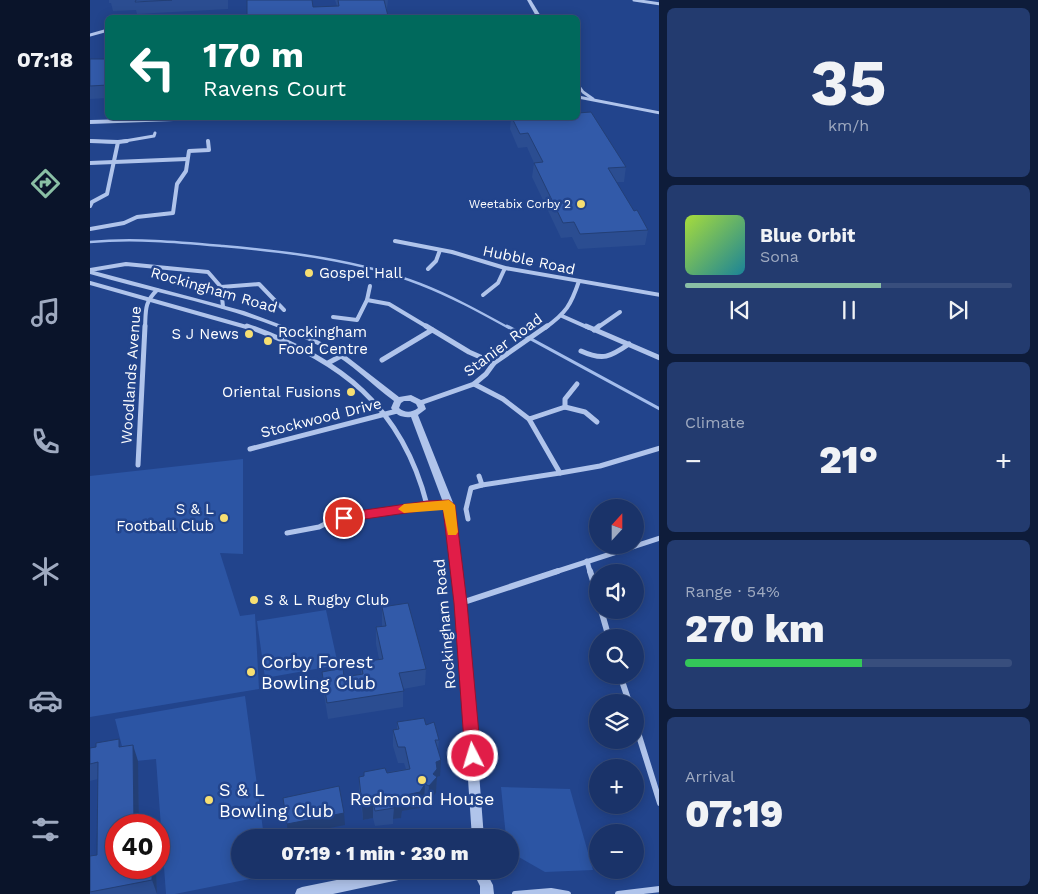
<!DOCTYPE html>
<html lang="en">
<head>
<meta charset="utf-8">
<style>
  :root { --surface:#1a3369; --page:#233b6f; --text:#f1f3f6; --muted:#9faac0; --line:#384e7d; --accent:#8abfa5 }
  body { margin:0; font-family:"Work Sans",sans-serif; background:var(--page); color:var(--text); height:100vh; display:flex; flex-direction:column; font-size:19px; white-space:nowrap }
  * { box-sizing:border-box; margin:0 }
  p { font-size:16px; color:var(--muted) }
  .icon { flex:none; width:28px; height:28px; fill:none; stroke:currentColor; stroke-width:2; stroke-linecap:round; stroke-linejoin:round }
  .map { position:relative; flex:1; overflow:hidden }
  .drawer { display:flex; flex-direction:column; gap:8px; padding:8px; background:#0e1c3a; width:379px }
  .drawer>* { flex:none }
  .guide { position:absolute; left:15px; top:15px; width:475px; height:105px; border-radius:8px; box-shadow:0 2px 12px #0003,0 0 0 1px var(--line); background:#00695c; color:#fff; overflow:hidden }
  .needle { width:32px; rotate:21deg }
  .controls { position:absolute; left:499px; top:499px; display:grid; gap:10px }
  .controls a { display:grid; place-items:center; width:55px; height:55px; border-radius:50%; background:var(--surface); box-shadow:0 2px 12px #0003,0 0 0 1px var(--line); font-size:25px }
  .speed { position:absolute; left:15px; top:814px; display:flex; gap:10px; font-size:25px; font-weight:700; text-align:center }
  .speed>* { display:grid; place-content:center; width:65px; height:65px; border-radius:50%; background:var(--surface); box-shadow:0 2px 12px #0003,0 0 0 1px var(--line); line-height:1 }
  .speed .limit { border:8px solid #d22; background:#fff; color:#111 }
  .pin { position:absolute; display:grid; place-items:center; width:42px; height:42px; color:#fff; margin:-21px; border:2px solid #fff; border-radius:50%; box-shadow:0 1px 5px #0007 }
  .me { position:absolute; width:55px; margin:-28px; rotate:355deg; stroke-linejoin:round; filter:drop-shadow(0 0 4px #0008) }
  .turn { display:flex; align-items:center; gap:18px; height:105px; padding:0 15px; font-size:22px }
  .turn .icon { width:65px; height:65px; stroke-width:2.5 }
  .turn b { display:block; font-size:35px; line-height:42px }
  .big { font-size:38px; font-weight:800; line-height:1.1 }
  .drawer .widget { flex:1; display:flex; flex-direction:column; justify-content:center; gap:8px; min-width:0; padding:0 18px; border-radius:8px; background:var(--page) }
  .drawer .dial { align-items:center; gap:0 }
  .dial b { font-size:65px; line-height:1 }
  .song { display:flex; align-items:center; gap:15px }
  .cover { width:60px; height:60px; border-radius:8px; background:linear-gradient(135deg,hsl(80 70% 55%),hsl(190 70% 35%)) }
  .played { height:5px; border-radius:2px; background:linear-gradient(90deg,var(--accent) 60%,var(--line) 60%) }
  .keys { display:flex; justify-content:space-around; direction:ltr }
  .heat { display:flex; justify-content:space-between; align-items:center; font-size:28px; direction:ltr }
  .charge { height:8px; border-radius:4px; background:linear-gradient(90deg,#34c759 54%,var(--line) 0) }
  .trip { position:absolute; left:141px; top:829px; width:288px; height:50px; border-radius:25px; background:var(--surface); box-shadow:0 2px 12px #0003,0 0 0 1px var(--line); font-weight:800; line-height:50px; text-align:center }
  main { display:flex; flex:1; min-height:0 }
  .tab-bar { display:flex; flex-direction:column; width:90px; justify-content:space-around; align-items:center; background:#0a142a; color:var(--muted) }
  .tab-bar .icon { width:35px; height:35px }
  .tab-bar .active { color:var(--accent) }
  .tab-bar b { font-size:22px; color:var(--text) }
  .map>svg:first-child { display:block }
  .green { fill:#2c55a4 }
  .lines { fill:none; stroke-linecap:round; stroke-linejoin:round }
  .stream-far1 { stroke:#a4bdec; stroke-width:2.5 }
  .stream { stroke:#a4bdec; stroke-width:3 }
  .minor-far3 { stroke:#b0c4eb; stroke-width:3 }
  .minor-far2 { stroke:#b0c4eb; stroke-width:4 }
  .minor-far1 { stroke:#b0c4eb; stroke-width:5 }
  .minor { stroke:#b0c4eb; stroke-width:6 }
  .tertiary { fill:#b0c4eb; fill-rule:evenodd }
  .wall { fill:#2b4d91 }
  .shaded-wall { fill:#233f76 }
  .building { fill:#325aa9; stroke:#233f76 }
  .route { fill:#e11d48; stroke:#92132f }
  .slow { fill:#f59e0b }
  .poi-dot { fill:#f7df72; stroke:#22448c; stroke-width:2 }
  .labels { text-anchor:middle; stroke-width:5; stroke-linejoin:round; paint-order:stroke }
  .far-poi-label { font-size:12px; fill:#fff; stroke:#22448c; text-anchor:end }
  .street-label { font-size:15px; fill:#fff; stroke:#22448c }
  .poi-label { font-size:15px; fill:#fff; stroke:#22448c; text-anchor:start }
  .near-poi-label { font-size:18px; fill:#fff; stroke:#22448c; text-anchor:start }
</style>
</head>
<body>
<main>
<nav class="tab-bar">
<b>07:18</b>
<svg class="icon active" aria-label="directions" viewBox="0 0 24 24"><path d="M12 3l9 9-9 9-9-9zM9 14v-3h6M13 9l2 2-2 2"/></svg>
<svg class="icon" aria-label="music" viewBox="0 0 24 24"><path d="M9 18V5l10-2v13"/><circle cx="6" cy="18" r="3"/><circle cx="16" cy="16" r="3"/></svg>
<svg class="icon" aria-label="phone" viewBox="0 0 24 24"><path d="M5 4h4l2 5-3 2q2 4 5 5l2-3 5 2v4C11 20 4 13 5 4z"/></svg>
<svg class="icon" aria-label="climate" viewBox="0 0 24 24"><path d="M12 3v18M4 7l16 10M4 17L20 7"/></svg>
<svg class="icon" aria-label="car" viewBox="0 0 24 24"><path d="M5 17H2v-5l4-1 3-4h7l3 4 3 1v5h-3M9 17h6M6 11h13"/><circle cx="7" cy="17" r="2"/><circle cx="17" cy="17" r="2"/></svg>
<svg class="icon" aria-label="filters" viewBox="0 0 24 24"><path d="M4 7h16M4 17h16"/><circle cx="9" cy="7" r="2"/><circle cx="15" cy="17" r="2"/></svg>
</nav>
<div class="map">
<svg width="570" height="894" viewBox="0 0 570 894">
  <rect width="100%" height="100%" fill="#22448c"/>
  <g class="green">
    <polygon points="153,459 153,554 130,553 150,616 165,614 169,689 0,717 0,476"/>
    <polygon points="236,610 248,665 175,678 167,621"/>
    <polygon points="155,696 174,837 150,838 150,870 179,870 179,875 85,894 76,894 66,759 36,762 25,719"/>
    <polygon points="411,787 480,789 503,870 455,872 420,852 420,838 416,837"/>
  </g>
  <g class="lines">
    <path class="stream-far1" d="M0,242C45,238 88,242 133,246C199,252 268,260 330,284C361,296 390,312 419,328"/>
    <polyline class="stream" points="417,326 570,409"/>
    <g class="minor-far3">
      <polyline points="544,0 570,4"/>
      <polyline points="0,35 18,30"/>
      <polyline points="488,85 493,92 503,99"/>
      <polyline points="488,97 570,113"/>
      <polyline points="0,141 23,142"/>
      <polyline points="29,142 64,136 65,133"/>
    </g>
    <g class="minor-far2">
      <polyline points="0,141 28,142 17,194 2,202 0,206"/>
      <polyline points="28,142 37,141"/>
      <polyline points="0,163 97,159"/>
      <polyline points="0,229 34,223 47,217 83,213 87,184 96,171 99,151 119,150 118,141"/>
      <polyline points="305,241 362,252 415,268 570,295"/>
      <polyline points="338,269 346,261 350,250"/>
      <polyline points="0,270 36,264 118,272 131,287 133,307"/>
      <polyline points="0,283 160,328"/>
      <polyline points="131,287 169,284 194,310"/>
      <polyline points="393,295 408,283 415,268"/>
      <polyline points="277,300 299,304 339,328"/>
      <polyline points="472,316 499,328"/>
      <polyline points="243,317 267,320 277,300 280,286"/>
      <path d="M55,328C56,310 54,303 67,290"/>
      <path d="M455,328C476,313 481,305 489,281"/>
      <polyline points="507,328 530,312"/>
    </g>
    <g class="minor-far1">
      <path d="M157,326C250,359 312,406 337,505"/>
      <polyline points="336,326 379,352 404,363"/>
      <polyline points="496,326 570,358"/>
      <polyline points="504,330 509,326"/>
      <path d="M491,351C513,361 520,357 539,344"/>
      <polyline points="292,360 342,330"/>
      <polyline points="238,363 251,356"/>
      <polyline points="384,384 413,399 439,419 470,473 392,485"/>
      <polyline points="330,403 384,384 396,374 404,363 457,326"/>
      <polyline points="475,407 495,412 507,422"/>
      <polyline points="475,407 475,399 487,384"/>
      <polyline points="439,419 475,407"/>
      <polyline points="160,449 307,411"/>
      <polyline points="48,465 55,326"/>
      <polyline points="470,473 510,466 570,448"/>
      <polyline points="378,519 376,509 381,488 392,485 389,476"/>
      <polyline points="197,533 229,527 245,519 337,505 359,505"/>
      <polyline points="497,561 500,572"/>
      <polyline points="465,572 570,538"/>
    </g>
    <g class="minor">
      <polyline points="500,571 508,597"/>
      <polyline points="371,603 468,571"/>
      <polyline points="511,610 519,638"/>
      <polyline points="530,675 539,702"/>
      <polyline points="545,723 570,803"/>
      <polyline points="425,894 461,891 478,894"/>
      <polyline points="528,894 570,889"/>
    </g>
    <g class="tertiary">
      <polygon points="437,0 441,0 452,18 447,18"/>
      <polygon points="79,118 114,118 111,120 0,124 0,120"/>
      <path d="M0,270L154,311L213,333L251,352L309,397L321,395L333,401L336,409L328,415L364,505L376,603L394,838H382L366,603L354,505L321,417C312,418 306,415 301,408L304,401C281,384 261,363 237,350C164,310 79,297 0,274ZM314,401H320L326,404L328,408C321,413 315,413 309,408L311,403Z"/>
      <polygon points="296,870 333,870 332,874 327,876 243,894 205,894 207,889 212,887"/>
      <polygon points="382,870 395,870 403,885 404,894 390,894 390,886"/>
    </g>
  </g>
  <g class="wall">
    <polygon points="19,0 138,0 138,9 47,14 46,10 23,11 21,3 19,3"/>
    <polygon points="245,0 298,0 297,9 296,9 298,16 157,18 223,7 247,6"/>
    <polygon points="0,59 18,59 18,98 0,99"/>
    <polygon points="421,118 488,118 536,167 534,182 526,182 544,211 558,230 555,245 488,249 482,237 471,238 442,177 444,163 437,147 428,148 420,129"/>
    <polygon points="292,607 336,669 335,685 313,689 313,707 238,719 233,688 232,672 254,677 271,675 271,662 289,659 286,644 286,627 292,626"/>
    <polygon points="307,722 336,725 349,740 348,751 350,776 347,777 346,793 338,802 334,800 330,808 312,811 311,818 303,819 303,824 285,826 283,818 273,820 269,792 269,777 274,776 316,769 314,763 308,763 303,746 303,730 307,729"/>
    <polygon points="6,747 31,747 48,761 49,825 26,825 26,868 66,868 67,894 0,894 0,856 7,855 8,779 0,781 0,748"/>
  </g>
  <g class="shaded-wall">
    <polygon points="43,745 48,761 49,825 44,825"/>
    <polygon points="351,760 350,776 347,777 346,793 338,802 339,786 346,762"/>
    <polygon points="335,784 334,800 330,808 312,811 311,818 303,819 304,808 303,804 311,796"/>
    <polygon points="283,802 283,818 273,820 272,805"/>
    <polygon points="254,813 255,825 198,836 197,824"/>
    <polygon points="62,868 66,868 67,894 62,880"/>
  </g>
  <g class="building">
    <polygon points="46,0 82,0 45,2"/>
    <polygon points="157,0 222,0 223,7 249,6 248,0 294,0 298,16 315,15 316,18 157,18"/>
    <polygon points="0,59 18,59 18,85 0,86"/>
    <polygon points="501,112 536,167 518,168 544,211 547,210 558,230 490,234 484,222 473,223 444,163 453,162 438,133 430,134 422,118 488,118 488,113"/>
    <polygon points="318,603 336,669 309,673 314,691 237,703 232,672 253,668 254,677 273,674 271,662 293,659 286,627 296,626 292,607"/>
    <polygon points="334,718 336,725 344,722 349,740 345,740 351,760 346,762 347,769 343,774 347,777 339,786 335,784 330,792 311,796 312,802 303,804 304,808 285,811 283,802 272,805 269,777 274,776 274,772 295,768 297,773 320,769 315,747 308,747 303,730 309,729 307,722"/>
    <polygon points="29,739 29,747 43,745 44,825 26,825 26,868 62,868 62,880 0,892 0,856 7,855 8,762 0,764 0,748 6,747 6,743"/>
    <polygon points="249,786 254,813 197,824 193,798"/>
  </g>
  <polygon class="route" points="359,500 365,505 377,603 391,756 389,761 383,763 378,761 375,756 364,603 353,509 337,510 254,522 248,518 254,513 337,501"/>
  <polygon class="slow" points="359,500 365,505 368,532 366,535 358,535 353,510 314,513 308,509 314,504"/>
  <g class="poi-dot">
    <circle cx="491" cy="204" r="5"/>
    <circle cx="219" cy="273" r="5"/>
    <circle cx="159" cy="334" r="5"/>
    <circle cx="178" cy="341" r="5"/>
    <circle cx="261" cy="392" r="5"/>
    <circle cx="134" cy="518" r="5"/>
    <circle cx="164" cy="600" r="5"/>
    <circle cx="161" cy="672" r="5"/>
    <circle cx="332" cy="780" r="5"/>
    <circle cx="119" cy="800" r="5"/>
  </g>
  <g class="labels">
    <g class="far-poi-label">
      <text x="481" y="208">Weetabix Corby 2</text>
    </g>
    <g class="street-label">
      <text transform="translate(439 260) rotate(12)" y="5">Hubble Road</text>
      <text transform="translate(124 290) rotate(16)" y="5">Rockingham Road</text>
      <text transform="translate(413 345) rotate(-37)" y="5">Stanier Road</text>
      <text transform="translate(41 375) rotate(-86)" y="5">Woodlands Avenue</text>
      <text transform="translate(231 418) rotate(-14)" y="5">Stockwood Drive</text>
      <text transform="translate(355 624) rotate(-95)" y="5">Rockingham Road</text>
    </g>
    <g class="poi-label">
      <text x="229" y="278">Gospel Hall</text>
      <text x="188" y="337">Rockingham<tspan x="188" dy="17">Food Centre</tspan></text>
      <text x="149" y="339" text-anchor="end">S J News</text>
      <text x="251" y="397" text-anchor="end">Oriental Fusions</text>
      <text x="124" y="514" text-anchor="end">S &amp; L<tspan x="124" dy="17">Football Club</tspan></text>
      <text x="174" y="605">S &amp; L Rugby Club</text>
    </g>
    <g class="near-poi-label">
      <text x="171" y="668">Corby Forest<tspan x="171" dy="21">Bowling Club</tspan></text>
      <text x="129" y="796">S &amp; L<tspan x="129" dy="21">Bowling Club</tspan></text>
      <text x="332" y="805" text-anchor="middle">Redmond House</text>
    </g>
  </g>
</svg>
<div class="controls">
<a><svg class="needle" viewBox="-14 -14 28 28"><path d="M0-13l5 13h-10z" fill="#e53935"/><path d="M0 13l5-13h-10z" fill="#9faac0"/></svg></a>
<a><svg class="icon" aria-label="sound" viewBox="0 0 24 24"><path d="M4 9h4l5-4v14l-5-4H4zM17 9q2 3 0 6"/></svg></a>
<a><svg class="icon" aria-label="search" viewBox="0 0 24 24"><circle cx="10" cy="10" r="6"/><path d="M15 15l6 6"/></svg></a>
<a><svg class="icon" aria-label="layers" viewBox="0 0 24 24"><path d="M12 4l9 5-9 5-9-5zM3 14l9 5 9-5"/></svg></a>
<a>+</a>
<a>−</a>
</div>
<div class="speed"><div class="limit">40</div></div>
<div class="pin" style="left:254px;top:518px;background:#d93025"><svg class="icon" aria-label="arrive" viewBox="0 0 24 24"><path d="M6 21V4h12l-3 4 3 4H6"/></svg></div>
<svg class="me" style="left:383px;top:756px" viewBox="-20 -20 40 40"><circle r="17" fill="#e11d48" stroke="#fff" stroke-width="3"/><path d="M0-11L8 9 0 5-8 9z" fill="#fff"/></svg>
<div class="trip">07:19 · 1 min · 230 m</div>
<div class="guide">
<div class="turn"><svg class="icon" aria-label="left" viewBox="0 0 24 24"><path d="M17 20v-9H6M10 6l-5 5 5 5"/></svg><div><b>170 m</b>Ravens Court</div></div>
</div>
</div>
<section class="drawer">
<div class="widget dial"><b>35</b><p>km/h</p></div>
<div class="widget">
<div class="song"><i class="cover"></i><div><b>Blue Orbit</b><p>Sona</p></div></div>
<div class="played"></div>
<div class="keys"><svg class="icon" aria-label="previous" viewBox="0 0 24 24"><path d="M18 5L8 12l10 7zM5 5v14"/></svg><svg class="icon" aria-label="pause" viewBox="0 0 24 24"><path d="M8 5v14M16 5v14"/></svg><svg class="icon" aria-label="next" viewBox="0 0 24 24"><path d="M6 5l10 7-10 7zM19 5v14"/></svg></div>
</div>
<div class="widget"><p>Climate</p>
<div class="heat"><a>−</a><b class="big">21°</b><a>+</a></div>
</div>
<div class="widget"><p>Range · 54%</p><b class="big">270 km</b><div class="charge"></div></div>
<div class="widget"><p>Arrival</p><b class="big">07:19</b></div>
</section>
</main>
</body>
</html>
